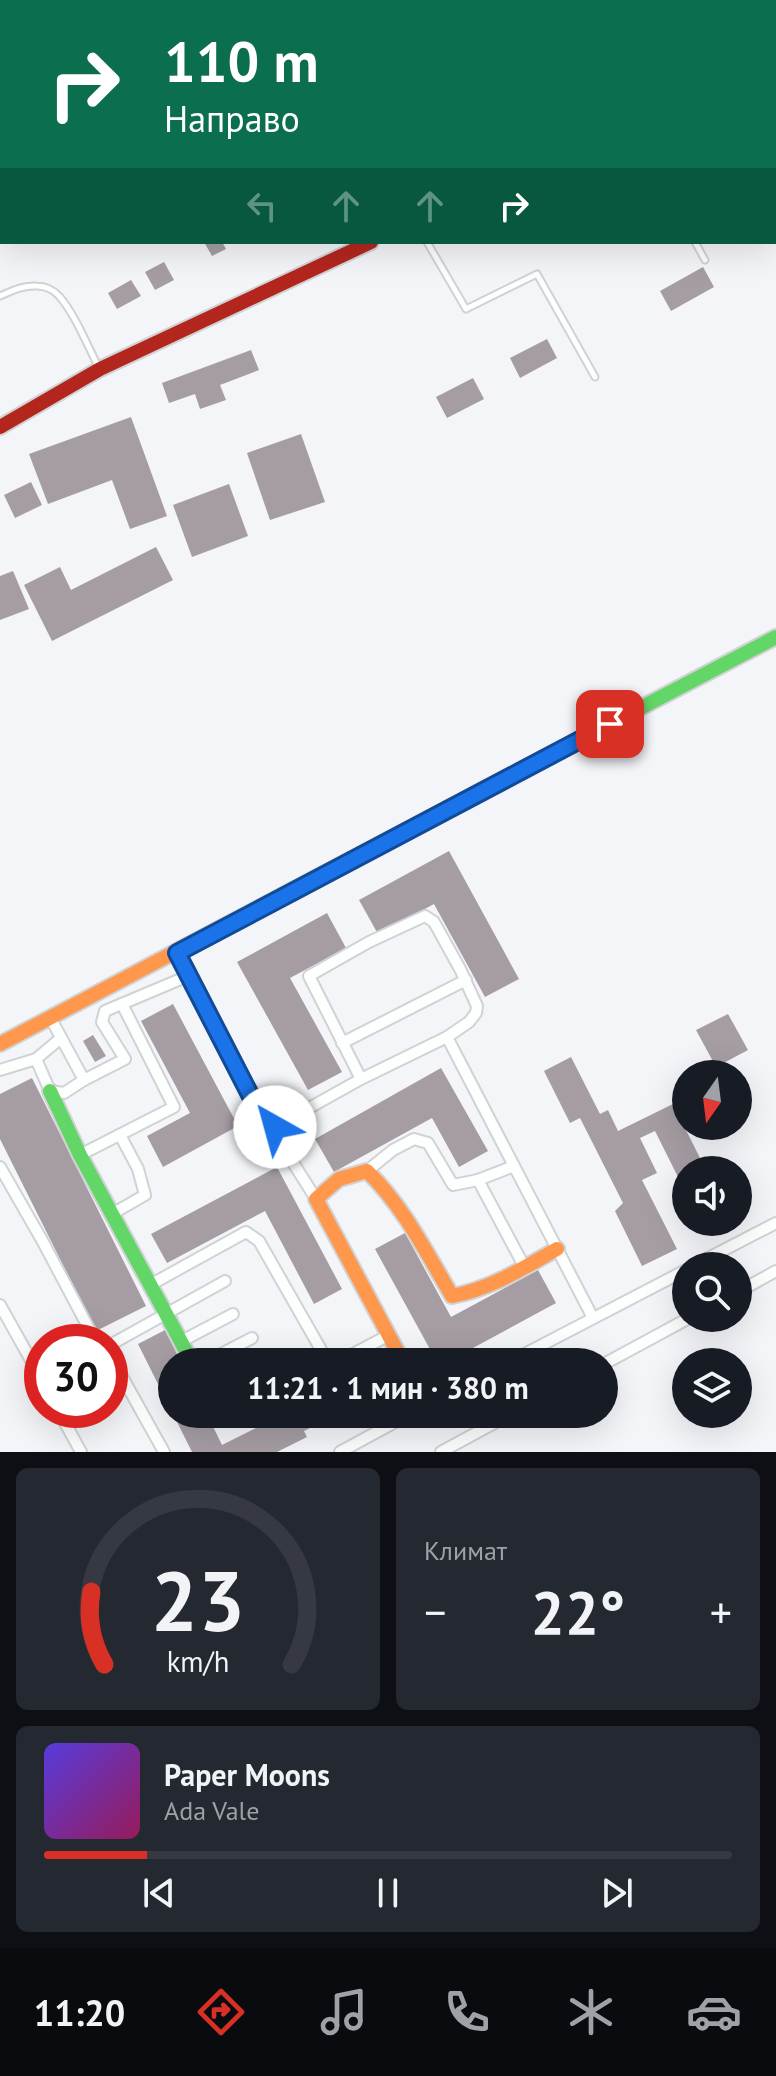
<!DOCTYPE html>
<html lang="ru">
<head>
<meta charset="utf-8">
<style>
  :root { --surface:#171b24; --page:#242831; --text:#f1f3f6; --muted:#9ea1a6; --line:#363941; --accent:#d93025 }
  body { margin:0; font-family:"PT Sans",sans-serif; background:var(--page); color:var(--text); height:100vh; display:flex; flex-direction:column; font-size:30px; white-space:nowrap }
  * { box-sizing:border-box; margin:0 }
  p { font-size:26px; color:var(--muted) }
  .icon { flex:none; width:44px; height:44px; fill:none; stroke:currentColor; stroke-width:2; stroke-linecap:round; stroke-linejoin:round }
  .map { position:relative; height:1452px; overflow:hidden }
  .drawer { display:flex; flex-direction:column; gap:16px; padding:16px; background:#0d0f14; flex:1 }
  .drawer>* { flex:none }
  .banner { position:absolute; left:0px; top:0px; width:776px; height:244px; box-shadow:0 8px 32px #0002; background:#0b6e4f; color:#fff; overflow:hidden }
  .needle { width:52px; rotate:194deg }
  .fabs { position:absolute; left:672px; top:1060px; display:grid; gap:16px }
  .fabs a { display:grid; place-items:center; width:80px; height:80px; border-radius:50%; background:var(--surface); box-shadow:0 8px 32px #0002; font-size:40px }
  .speed { position:absolute; left:24px; top:1324px; display:flex; gap:16px; font-size:40px; font-weight:700; text-align:center }
  .speed>* { display:grid; place-content:center; width:104px; height:104px; border-radius:50%; background:var(--surface); box-shadow:0 8px 32px #0002; line-height:1 }
  .speed .limit { border:12px solid #d22; background:#fff; color:#111 }
  .pin { position:absolute; display:grid; place-items:center; width:68px; height:68px; color:#fff; margin:-34px; border-radius:16px; box-shadow:0 4px 12px #0006 }
  .me { position:absolute; width:88px; margin:-44px; rotate:322deg; stroke-linejoin:round; filter:drop-shadow(0 0 6px #0008) }
  .turn { display:flex; align-items:center; gap:28px; height:168px; padding:0 32px; font-size:36px }
  .turn .icon { width:104px; height:104px; stroke-width:2.5 }
  .turn b { display:block; font-size:56px; line-height:68px }
  .lanes { display:flex; align-items:center; height:76px; padding:0 32px; background:#0003; justify-content:center; gap:40px; direction:ltr }
  .lanes .off { opacity:.35 }
  .big { font-size:60px; font-weight:700; line-height:1.1 }
  .drawer .widget { flex:1; display:flex; flex-direction:column; justify-content:center; gap:12px; min-width:0; padding:0 28px; border-radius:12px; background:var(--page) }
  .drawer .dial { align-items:center; gap:0 }
  .dial svg { height:208px; overflow:visible; fill:none; stroke:var(--line); stroke-width:7; stroke-linecap:round; text-anchor:middle }
  .dial text { fill:var(--text); stroke:none }
  .song { display:flex; align-items:center; gap:24px }
  .cover { width:96px; height:96px; border-radius:12px; background:linear-gradient(135deg,hsl(250 70% 55%),hsl(330 70% 35%)) }
  .played { height:8px; border-radius:4px; background:linear-gradient(90deg,var(--accent) 15%,var(--line) 15%) }
  .keys { display:flex; justify-content:space-around; direction:ltr }
  .heat { display:flex; justify-content:space-between; align-items:center; font-size:44px; direction:ltr }
  .drawer .tiles { flex:1; display:grid; gap:16px; grid-template-columns:1fr 1fr }
  .widget:last-child { grid-column:span 2 }
  .trip { position:absolute; left:158px; top:1348px; width:460px; height:80px; border-radius:40px; background:var(--surface); box-shadow:0 8px 32px #0002; font-weight:700; line-height:80px; text-align:center }
  .tabs { display:flex; height:128px; justify-content:space-around; align-items:center; background:#090b0e; color:var(--muted) }
  .tabs .icon { width:56px; height:56px }
  .tabs .on { color:var(--accent) }
  .tabs b { font-size:36px; color:var(--text) }
  .map>svg:first-child { display:block }
  .building { fill:#a59da3 }
  .lines { fill:none; stroke-linecap:round; stroke-linejoin:round }
  .lane-casing { stroke:#d0d2d4; stroke-width:9 }
  .street-casing { stroke:#d0d2d4; stroke-width:14 }
  .fast-casing { stroke:#d0d2d4; stroke-width:18 }
  .slow-casing { stroke:#d0d2d4; stroke-width:18 }
  .jam-casing { stroke:#d0d2d4; stroke-width:18 }
  .lane { stroke:#fdfefe; stroke-width:5 }
  .street { stroke:#fdfefe; stroke-width:10 }
  .fast { stroke:#63d668; stroke-width:14 }
  .slow { stroke:#ff974d; stroke-width:14 }
  .jam { stroke:#b3261e; stroke-width:14 }
  .rail { stroke:#c6c6c7; stroke-width:4 }
  .route-casing { stroke:#114b97; stroke-width:20 }
  .route { stroke:#1a73e8; stroke-width:14 }
</style>
</head>
<body>
<div class="map">
<svg width="776" height="1452" viewBox="0 0 776 1452">
  <rect width="100%" height="100%" fill="#f3f5f8"/>
  <g class="building">
    <polygon points="204,242 222,242 226,249 212,256"/>
    <polygon points="164,262 174,280 155,290 145,272"/>
    <polygon points="703,267 714,287 671,311 660,291"/>
    <polygon points="131,280 141,296 117,309 108,293"/>
    <polygon points="547,339 557,358 520,378 510,358"/>
    <polygon points="251,350 259,370 220,385 226,400 200,409 195,394 169,403 162,383"/>
    <polygon points="473,378 484,399 447,418 436,397"/>
    <polygon points="131,417 167,516 130,529 112,480 48,504 29,454"/>
    <polygon points="301,434 325,502 270,520 247,453"/>
    <polygon points="31,482 42,505 15,518 4,495"/>
    <polygon points="229,484 248,536 192,557 173,505"/>
    <polygon points="156,547 173,580 52,641 24,585 60,567 71,590"/>
    <polygon points="13,571 29,609 0,620 0,576"/>
    <polygon points="449,851 519,979 485,997 434,904 378,934 359,900"/>
    <polygon points="327,913 346,948 290,978 342,1072 308,1090 237,962"/>
    <polygon points="173,1004 238,1126 163,1167 147,1136 190,1113 141,1021"/>
    <polygon points="728,1014 748,1050 716,1067 696,1030"/>
    <polygon points="93,1035 106,1056 95,1062 83,1041"/>
    <polygon points="571,1057 600,1114 608,1110 618,1131 673,1104 706,1170 686,1170 686,1193 655,1131 640,1138 657,1173 642,1180 677,1249 642,1266 615,1211 623,1203 580,1118 570,1123 544,1071"/>
    <polygon points="441,1068 488,1151 459,1167 432,1118 334,1172 315,1139"/>
    <polygon points="32,1078 146,1306 96,1331 0,1139 0,1094"/>
    <polygon points="277,1167 342,1289 314,1304 265,1211 167,1263 151,1234"/>
    <polygon points="405,1233 451,1317 538,1270 556,1303 447,1362 437,1362 375,1249"/>
    <polygon points="165,1330 181,1362 172,1362 172,1412 138,1344"/>
    <polygon points="173,1414 207,1414 222,1445 284,1414 338,1414 304,1431 307,1437 277,1452 192,1452"/>
  </g>
  <g class="lines">
    <g class="lane-casing">
      <g id="lane">
        <polyline points="124,2 127,0"/>
        <polyline points="0,90 2,89"/>
        <polyline points="427,242 466,309 537,274 595,377"/>
        <polyline points="695,242 705,260"/>
        <path d="M0,296C12,291 23,285 37,286C45,286 54,290 59,296C75,314 88,347 99,368"/>
      </g>
    </g>
    <g class="street-casing">
      <g id="street">
        <polygon points="425,916 434,922 460,969 477,1006 476,1013 469,1022 447,1037 361,1079 309,976 369,942"/>
        <polyline points="177,953 260,1114 275,1127 361,1079"/>
        <polyline points="51,1019 84,1080 125,1059 102,1022 105,1011 188,976"/>
        <polyline points="447,1037 593,1318"/>
        <polyline points="61,1038 36,1059 50,1091 64,1093 84,1080"/>
        <polyline points="342,1043 466,980"/>
        <polyline points="0,1070 36,1059"/>
        <polyline points="80,1155 174,1107 122,1004"/>
        <polyline points="292,1161 316,1199"/>
        <polyline points="0,1167 43,1242 96,1342"/>
        <polyline points="367,1171 393,1150 414,1139 428,1143 453,1185 478,1180 514,1166"/>
        <polyline points="478,1180 524,1266"/>
        <polyline points="112,1214 145,1195 138,1169 120,1135"/>
        <polyline points="693,1266 776,1223"/>
        <polyline points="150,1285 246,1232 259,1241 328,1362"/>
        <polyline points="738,1292 776,1271"/>
        <polyline points="0,1305 42,1380"/>
        <polyline points="180,1342 233,1314"/>
        <polyline points="110,1345 225,1281"/>
        <polyline points="110,1355 164,1452"/>
        <polyline points="206,1362 252,1338"/>
        <polyline points="338,1362 389,1335"/>
        <polyline points="509,1362 686,1270"/>
        <polyline points="604,1364 689,1318"/>
        <polyline points="58,1410 81,1452"/>
        <polyline points="220,1414 224,1421 238,1414"/>
        <polyline points="340,1452 410,1414"/>
        <polyline points="441,1452 511,1414"/>
      </g>
    </g>
    <g class="fast-casing">
      <g id="fast">
        <polyline points="774,69 776,68"/>
        <polyline points="449,808 776,637"/>
        <polyline points="50,1091 80,1155 192,1362"/>
      </g>
    </g>
    <g class="slow-casing">
      <g id="slow">
        <polyline points="0,1044 449,808"/>
        <path d="M403,1362L316,1199L339,1179L367,1171C404,1207 426,1252 452,1296C491,1289 523,1268 557,1249"/>
      </g>
    </g>
    <g class="jam-casing">
      <polyline id="jam" points="0,427 100,369 371,242"/>
    </g>
    <use href="#lane" class="lane"/>
    <use href="#street" class="street"/>
    <use href="#fast" class="fast"/>
    <use href="#slow" class="slow"/>
    <use href="#jam" class="jam"/>
    <g class="rail">
      <polyline points="204,2 208,0"/>
      <polyline points="276,2 279,0"/>
      <polyline points="0,117 2,116"/>
      <polyline points="0,163 2,162"/>
    </g>
  </g>
  <g class="lines">
    <g class="route-casing">
      <polyline id="route" points="275,1127 260,1114 177,953 610,724"/>
    </g>
    <use href="#route" class="route"/>
  </g>
</svg>
<div class="fabs">
<a><svg class="needle" viewBox="-14 -14 28 28"><path d="M0-13l5 13h-10z" fill="#e53935"/><path d="M0 13l5-13h-10z" fill="#9ea1a6"/></svg></a>
<a><svg class="icon" aria-label="sound" viewBox="0 0 24 24"><path d="M4 9h4l5-4v14l-5-4H4zM17 9q2 3 0 6"/></svg></a>
<a><svg class="icon" aria-label="search" viewBox="0 0 24 24"><circle cx="10" cy="10" r="6"/><path d="M15 15l6 6"/></svg></a>
<a><svg class="icon" aria-label="layers" viewBox="0 0 24 24"><path d="M12 4l9 5-9 5-9-5zM3 14l9 5 9-5"/></svg></a>
</div>
<div class="speed"><div class="limit">30</div></div>
<div class="pin" style="left:610px;top:724px;background:#d93025"><svg class="icon" aria-label="arrive" viewBox="0 0 24 24"><path d="M6 21V4h12l-3 4 3 4H6"/></svg></div>
<svg class="me" style="left:275px;top:1127px" viewBox="-20 -20 40 40"><circle r="19" fill="#fff"/><path d="M0-13L10 11 0 6-10 11z" fill="#1a73e8"/></svg>
<div class="trip">11:21 · 1 мин · 380 m</div>
<div class="banner">
<div class="turn"><svg class="icon" aria-label="right" viewBox="0 0 24 24"><path d="M7 20v-9h11M14 6l5 5-5 5"/></svg><div><b>110 m</b>Направо</div></div>
<div class="lanes"><svg class="icon off" aria-label="left" viewBox="0 0 24 24"><path d="M17 20v-9H6M10 6l-5 5 5 5"/></svg><svg class="icon off" aria-label="ahead" viewBox="0 0 24 24"><path d="M12 20V5M6 11l6-6 6 6"/></svg><svg class="icon off" aria-label="ahead" viewBox="0 0 24 24"><path d="M12 20V5M6 11l6-6 6 6"/></svg><svg class="icon" aria-label="right" viewBox="0 0 24 24"><path d="M7 20v-9h11M14 6l5 5-5 5"/></svg></div>
</div>
</div>
<section class="drawer">
<div class="tiles">
<div class="widget dial"><svg viewBox="0 0 100 80">
<path d="M14 69A42 42 0 1 1 86 69"/>
<path d="M14 69A42 42 0 0 1 9 41" stroke="#d93025"/>
<text x="50" y="56" font-size="32" font-weight="700">23</text>
<text x="50" y="72" font-size="11">km/h</text>
</svg></div>
<div class="widget"><p>Климат</p>
<div class="heat"><a>−</a><b class="big">22°</b><a>+</a></div>
</div>
<div class="widget">
<div class="song"><i class="cover"></i><div><b>Paper Moons</b><p>Ada Vale</p></div></div>
<div class="played"></div>
<div class="keys"><svg class="icon" aria-label="previous" viewBox="0 0 24 24"><path d="M18 5L8 12l10 7zM5 5v14"/></svg><svg class="icon" aria-label="pause" viewBox="0 0 24 24"><path d="M8 5v14M16 5v14"/></svg><svg class="icon" aria-label="next" viewBox="0 0 24 24"><path d="M6 5l10 7-10 7zM19 5v14"/></svg></div>
</div>
</div>
</section>
<nav class="tabs">
<b>11:20</b>
<svg class="icon on" aria-label="directions" viewBox="0 0 24 24"><path d="M12 3l9 9-9 9-9-9zM9 14v-3h6M13 9l2 2-2 2"/></svg>
<svg class="icon" aria-label="music" viewBox="0 0 24 24"><path d="M9 18V5l10-2v13"/><circle cx="6" cy="18" r="3"/><circle cx="16" cy="16" r="3"/></svg>
<svg class="icon" aria-label="phone" viewBox="0 0 24 24"><path d="M5 4h4l2 5-3 2q2 4 5 5l2-3 5 2v4C11 20 4 13 5 4z"/></svg>
<svg class="icon" aria-label="climate" viewBox="0 0 24 24"><path d="M12 3v18M4 7l16 10M4 17L20 7"/></svg>
<svg class="icon" aria-label="car" viewBox="0 0 24 24"><path d="M5 17H2v-5l4-1 3-4h7l3 4 3 1v5h-3M9 17h6M6 11h13"/><circle cx="7" cy="17" r="2"/><circle cx="17" cy="17" r="2"/></svg>
</nav>
</body>
</html>
